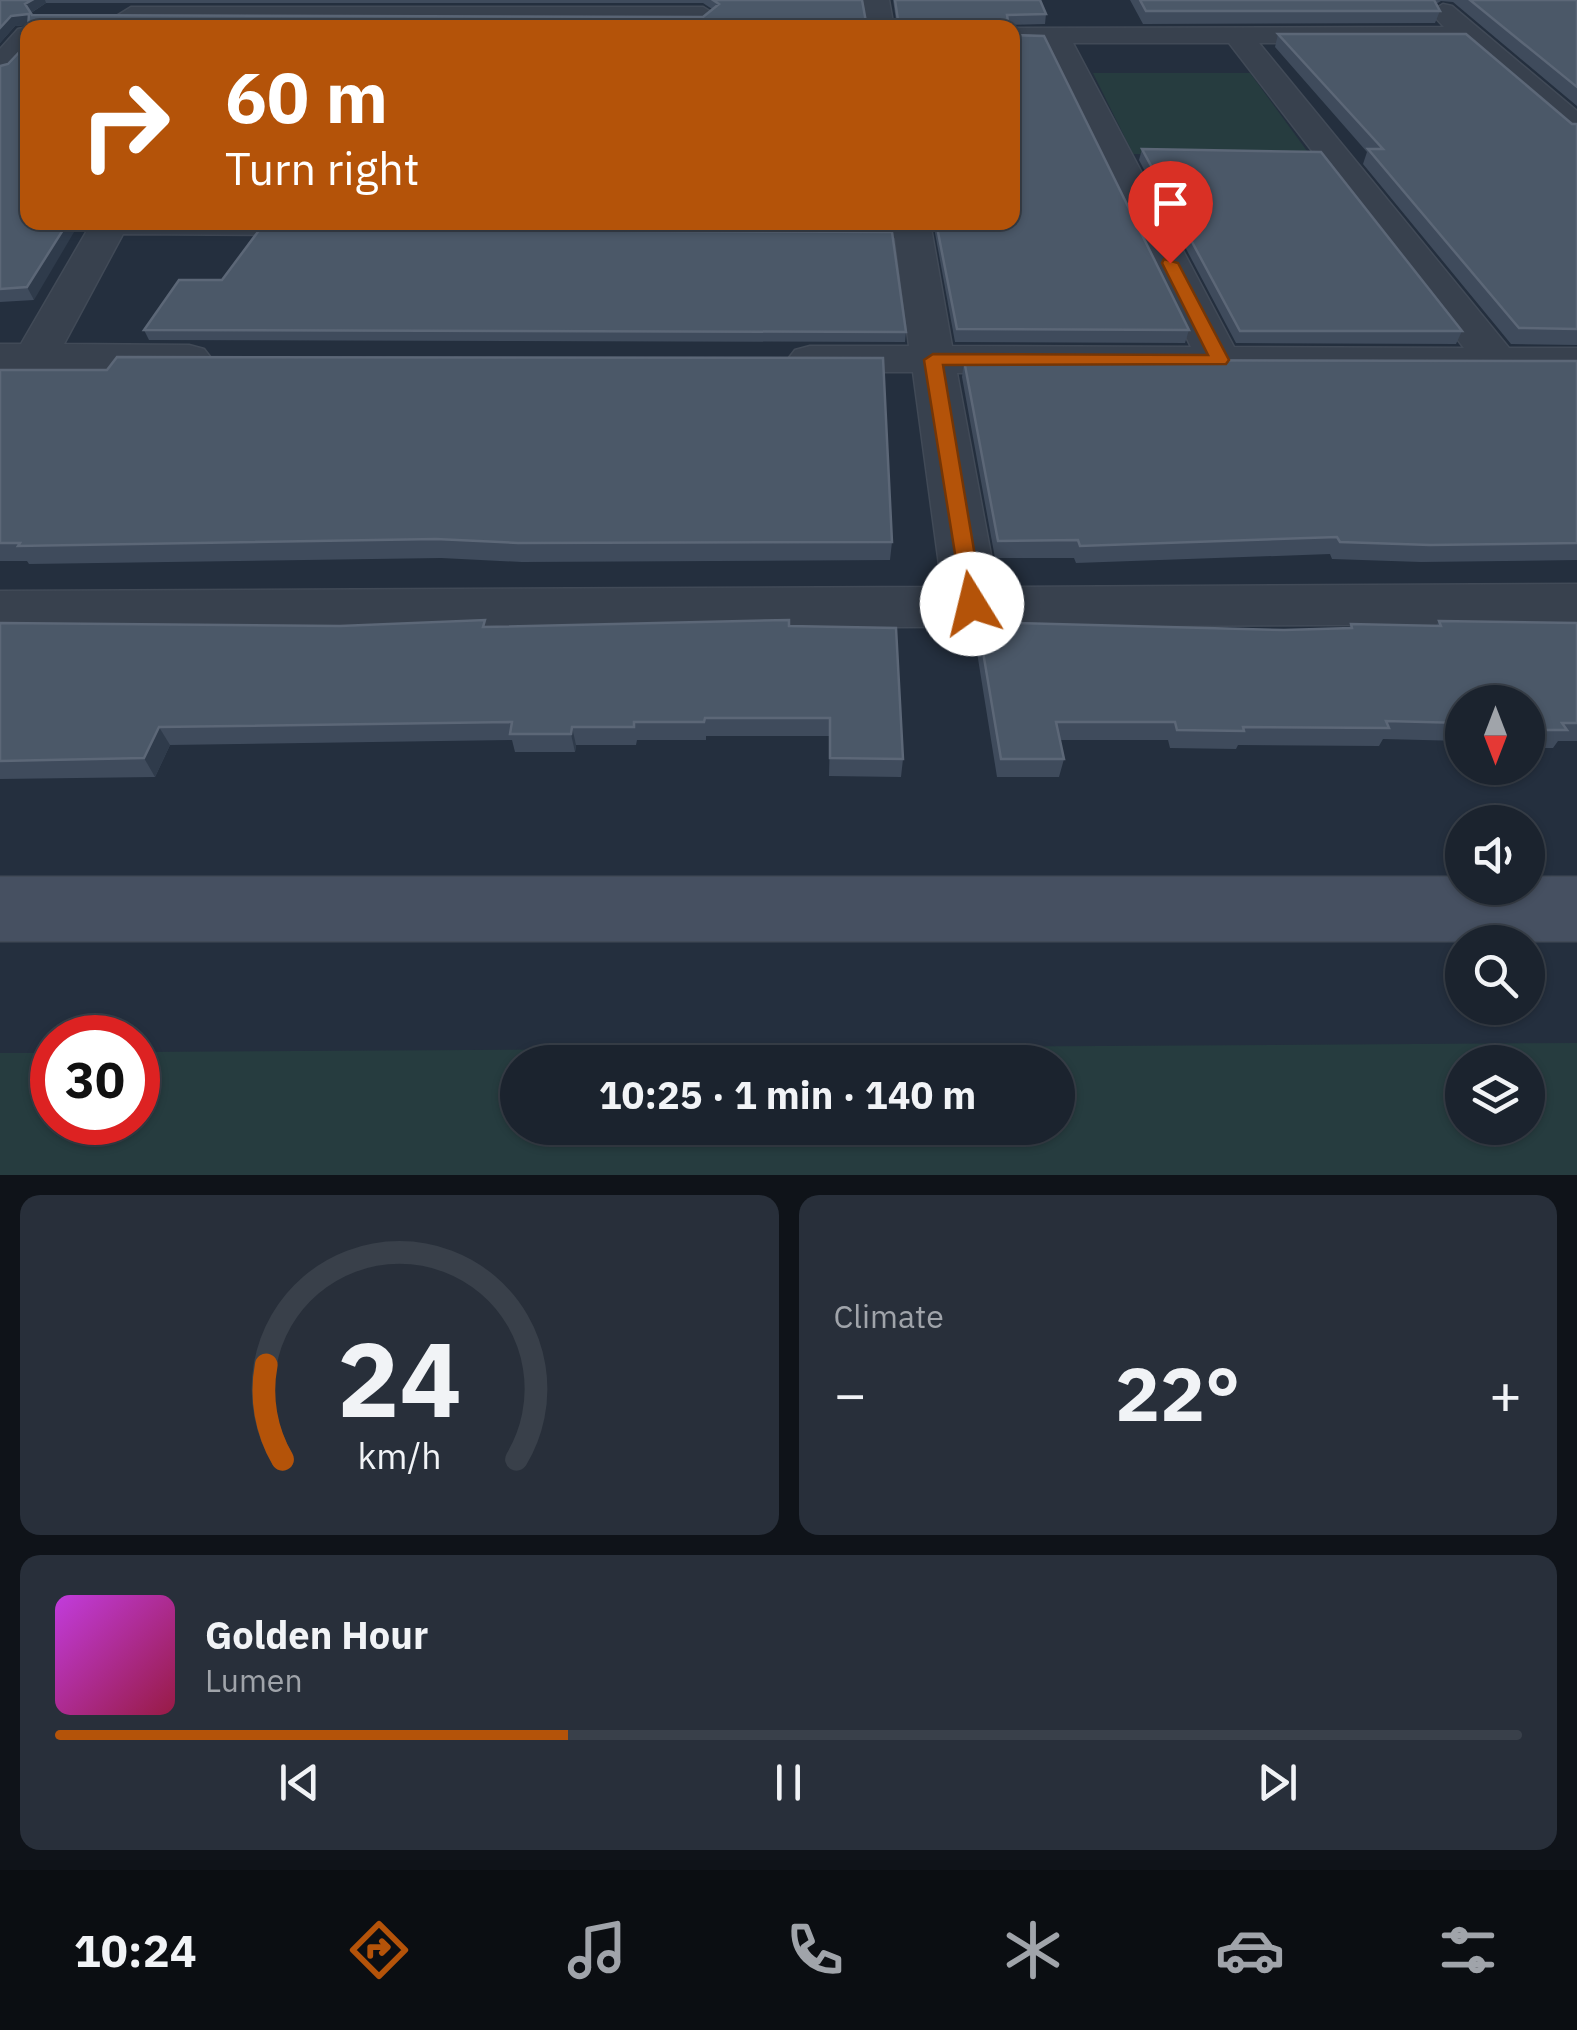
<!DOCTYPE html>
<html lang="en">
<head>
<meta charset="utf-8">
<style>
  :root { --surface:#1b232e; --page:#282f3a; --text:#f1f3f6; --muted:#a0a4aa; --line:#39404a; --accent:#b45309 }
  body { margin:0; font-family:"IBM Plex Sans",sans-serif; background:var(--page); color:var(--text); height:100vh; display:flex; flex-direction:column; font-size:38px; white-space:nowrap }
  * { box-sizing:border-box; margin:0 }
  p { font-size:32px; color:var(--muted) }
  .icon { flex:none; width:55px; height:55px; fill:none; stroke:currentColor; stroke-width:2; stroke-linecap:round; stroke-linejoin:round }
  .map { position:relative; height:1175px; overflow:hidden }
  .drawer { display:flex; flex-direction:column; gap:20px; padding:20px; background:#0f1319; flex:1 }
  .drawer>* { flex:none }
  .top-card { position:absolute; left:20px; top:20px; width:1000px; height:210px; border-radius:20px; box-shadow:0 2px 8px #0004,0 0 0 2px var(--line); background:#b45309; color:#fff; overflow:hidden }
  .needle { width:65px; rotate:180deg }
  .buttons { position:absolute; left:1445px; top:685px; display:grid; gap:20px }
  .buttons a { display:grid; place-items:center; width:100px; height:100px; border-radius:50%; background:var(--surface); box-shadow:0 2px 8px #0004,0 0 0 2px var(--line); font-size:50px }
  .speed { position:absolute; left:30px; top:1015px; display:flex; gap:20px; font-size:50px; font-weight:700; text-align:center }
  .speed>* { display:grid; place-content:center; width:130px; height:130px; border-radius:50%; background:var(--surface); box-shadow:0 2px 8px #0004,0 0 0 2px var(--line); line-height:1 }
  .speed .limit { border:15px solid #d22; background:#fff; color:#111 }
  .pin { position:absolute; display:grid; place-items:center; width:85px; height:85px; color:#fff; margin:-102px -42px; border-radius:50% 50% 50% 0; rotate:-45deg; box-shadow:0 0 10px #0007 }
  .pin .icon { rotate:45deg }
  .me { position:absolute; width:110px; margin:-55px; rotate:351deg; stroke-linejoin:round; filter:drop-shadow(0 0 8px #0008) }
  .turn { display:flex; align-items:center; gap:35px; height:210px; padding:0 40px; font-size:45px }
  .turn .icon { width:130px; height:130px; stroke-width:2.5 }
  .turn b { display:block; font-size:70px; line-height:85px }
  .big { font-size:75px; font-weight:800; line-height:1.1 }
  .drawer .widget { flex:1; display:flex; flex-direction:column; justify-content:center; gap:15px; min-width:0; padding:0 35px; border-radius:20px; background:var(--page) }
  .drawer .dial { align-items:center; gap:0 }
  .dial svg { height:260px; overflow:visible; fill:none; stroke:var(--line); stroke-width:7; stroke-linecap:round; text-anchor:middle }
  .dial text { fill:var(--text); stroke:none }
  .song { display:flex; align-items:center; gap:30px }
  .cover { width:120px; height:120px; border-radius:15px; background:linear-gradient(135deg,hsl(290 70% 55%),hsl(340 70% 35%)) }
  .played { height:10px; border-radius:5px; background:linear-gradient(90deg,var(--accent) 35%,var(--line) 35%) }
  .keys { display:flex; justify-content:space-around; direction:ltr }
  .heat { display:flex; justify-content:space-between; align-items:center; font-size:55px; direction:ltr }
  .drawer .tiles { flex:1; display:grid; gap:20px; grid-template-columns:1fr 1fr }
  .widget:last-child { grid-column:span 2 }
  .trip { position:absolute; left:500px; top:1045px; width:575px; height:100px; border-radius:50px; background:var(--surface); box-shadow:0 2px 8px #0004,0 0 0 2px var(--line); font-weight:800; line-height:100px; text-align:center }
  .dock { display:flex; height:160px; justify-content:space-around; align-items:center; background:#0b0e12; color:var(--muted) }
  .dock .icon { width:70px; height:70px }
  .dock .on { color:var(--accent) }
  .dock b { font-size:45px; color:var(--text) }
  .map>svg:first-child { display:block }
  .green { fill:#263c3f; fill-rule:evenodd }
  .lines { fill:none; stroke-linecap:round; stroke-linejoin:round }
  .street-casing { stroke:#414a57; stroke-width:3 }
  .secondary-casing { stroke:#414a57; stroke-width:3 }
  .street { fill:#38414e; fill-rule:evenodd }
  .secondary { fill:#465061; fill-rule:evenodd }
  .wall { fill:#3f4b5c; fill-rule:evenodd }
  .shaded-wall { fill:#2f3b4b }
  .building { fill:#4b5868; stroke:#5c6777; stroke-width:2.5 }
  .route { fill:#b45309; stroke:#753606; stroke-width:2.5 }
</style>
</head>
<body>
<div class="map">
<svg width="1577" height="1175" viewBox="0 0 1577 1175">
  <rect width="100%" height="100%" fill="#242f3e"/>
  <g class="green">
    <polygon points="1093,73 1250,73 1310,155 1133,154"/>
    <path d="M1577,1043V1175H0V1053H52V1122H138V1052ZM518,1062H1058V1128H518ZM1462,1062H1528V1128H1462Z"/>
  </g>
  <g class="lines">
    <g class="street-casing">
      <g id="street">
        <polygon points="863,0 889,0 894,28 866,28"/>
        <path d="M1443,4L1452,6L1577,111V138L1566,135L1462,43H1259L1509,348H1577V374L957,373L997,587L1577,584V624L0,631V591L942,587L913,372H810L795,368L788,359L795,350L810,346H909L895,238L123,234L64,344L189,345L204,349L211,358L204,367L189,371L0,370V344H21L92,222H930L952,346L1191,347L1045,43H1012V28H1008L1444,27L1430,12ZM1073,43H1229L1464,348L1234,347Z"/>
        <polygon points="131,7 703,7 716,15 703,23 121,21 118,15"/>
        <polygon points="28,27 32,28 28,28 28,53 10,72 0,75 0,49 18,29"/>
      </g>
    </g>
    <g class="secondary-casing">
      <polygon id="secondary" points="0,877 1462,877 1462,888 1528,888 1528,877 1577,877 1577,941 0,941"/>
    </g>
    <use href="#street" class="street"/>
    <use href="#secondary" class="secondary"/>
  </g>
  <g class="wall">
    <path d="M0,0H862L866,22L896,20L893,0H1040L1046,14L1045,24L1009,25H28L15,26L0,43ZM46,3H703L712,9L703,17L32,15L31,13Z"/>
    <polygon points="1130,0 1577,0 1577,106 1453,2 1441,1 1436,4 1440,11 1435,23 1143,24"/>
    <polygon points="1278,34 1572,124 1577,124 1577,345 1511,344 1363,164 1367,152 1275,47"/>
    <polygon points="0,66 34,300 0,302"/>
    <polygon points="1142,149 1462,331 1456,344 1236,343 1139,160"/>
    <polygon points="933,222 1012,222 1189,330 1185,343 955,342"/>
    <polygon points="144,330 906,332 905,342 149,340"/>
    <polygon points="964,360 1577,361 1577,560 1421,562 1332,559 1330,554 1076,563 1074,558 995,558 962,377"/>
    <polygon points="0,370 892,542 890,560 522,562 441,558 29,564 27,561 0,561"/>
    <polygon points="1439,621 1577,623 1577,741 1558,741 1553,748 1528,748 1528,702 1462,702 1462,741 1383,739 1379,746 1238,745 1236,749 1170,748 1168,740 1060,740 1064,759 1059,777 997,777 975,640 978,622 1284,630 1349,628 1351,624 1436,626"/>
    <polygon points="0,623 486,627 789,626 903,759 901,777 829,776 830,736 706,736 706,740 637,740 636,745 576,745 575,752 515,752 512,740 170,745 155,777 0,779"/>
  </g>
  <g class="shaded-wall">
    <polygon points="32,0 45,0 46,3 29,14 25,4"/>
    <polygon points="29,14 33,24 15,26 0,43 0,28 11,16"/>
    <polygon points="68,222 80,222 34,300 27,287"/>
    <polygon points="159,727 170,745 155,777 144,758"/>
    <polygon points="572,727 576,745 575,752 571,734"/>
  </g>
  <g class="building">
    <polygon points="0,0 32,0 25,4 32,15 703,17 719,4 713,0 862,0 866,22 898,20 895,0 1040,0 1046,14 1007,15 1009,28 28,28 29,14 11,16 0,28"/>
    <polygon points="1140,0 1434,0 1440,11 1146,11"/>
    <polygon points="1470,0 1577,0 1577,87"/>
    <polygon points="28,29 28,222 68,222 27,287 0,289 0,66 8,64 26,45"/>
    <polygon points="1278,34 1466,34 1572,124 1577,124 1577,329 1519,328 1368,149 1383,149"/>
    <polygon points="1012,35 1044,36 1189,330 957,329 936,222 1012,222"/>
    <polygon points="1142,149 1321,152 1462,331 1240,331"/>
    <polygon points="260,229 892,232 906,332 144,330 179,280 222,280"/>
    <polygon points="117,357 883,358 892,542 518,543 436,539 18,546 20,543 0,543 0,370 107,370"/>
    <polygon points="964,360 1577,361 1577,543 1430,545 1340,542 1337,537 1080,546 1078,540 998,541"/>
    <polygon points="485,620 483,627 789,620 789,626 896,628 903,759 830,758 830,718 705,718 704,722 634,722 634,727 572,727 571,734 510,734 512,722 159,727 144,758 0,761 0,623 340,626"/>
    <polygon points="1439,621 1577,623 1577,723 1562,723 1567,730 1528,730 1528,702 1462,702 1462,723 1386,721 1389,728 1243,727 1244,731 1177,730 1175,722 1056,722 1064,759 1001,759 978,622 1284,630 1352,628 1351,624 1441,626"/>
  </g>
  <polygon class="route" points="1164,259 1178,263 1229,360 1226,364 943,365 983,604 980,610 964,610 924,360 933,354 1208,355 1162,263"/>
</svg>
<div class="buttons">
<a><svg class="needle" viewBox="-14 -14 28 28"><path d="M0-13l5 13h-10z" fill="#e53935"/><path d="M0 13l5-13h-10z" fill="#a0a4aa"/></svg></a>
<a><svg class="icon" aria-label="sound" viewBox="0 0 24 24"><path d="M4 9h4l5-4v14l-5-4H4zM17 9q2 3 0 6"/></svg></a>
<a><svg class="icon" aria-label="search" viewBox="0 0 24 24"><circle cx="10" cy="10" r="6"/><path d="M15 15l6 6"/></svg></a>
<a><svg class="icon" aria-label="layers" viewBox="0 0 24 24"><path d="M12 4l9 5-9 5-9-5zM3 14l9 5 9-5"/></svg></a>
</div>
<div class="speed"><div class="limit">30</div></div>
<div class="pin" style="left:1170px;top:263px;background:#d93025"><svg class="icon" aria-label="arrive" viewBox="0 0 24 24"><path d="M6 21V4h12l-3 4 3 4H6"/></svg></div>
<svg class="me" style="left:972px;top:604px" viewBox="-20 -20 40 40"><circle r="19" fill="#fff"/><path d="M0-13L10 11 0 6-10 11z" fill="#b45309"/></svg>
<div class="trip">10:25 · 1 min · 140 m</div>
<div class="top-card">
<div class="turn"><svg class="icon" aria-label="right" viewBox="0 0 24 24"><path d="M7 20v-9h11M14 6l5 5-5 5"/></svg><div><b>60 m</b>Turn right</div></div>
</div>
</div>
<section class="drawer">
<div class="tiles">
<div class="widget dial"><svg viewBox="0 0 100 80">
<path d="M14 69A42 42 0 1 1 86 69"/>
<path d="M14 69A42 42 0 0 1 9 40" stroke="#b45309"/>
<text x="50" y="56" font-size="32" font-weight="700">24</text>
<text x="50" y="72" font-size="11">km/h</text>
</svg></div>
<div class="widget"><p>Climate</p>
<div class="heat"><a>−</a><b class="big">22°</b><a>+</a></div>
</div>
<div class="widget">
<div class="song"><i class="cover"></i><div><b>Golden Hour</b><p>Lumen</p></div></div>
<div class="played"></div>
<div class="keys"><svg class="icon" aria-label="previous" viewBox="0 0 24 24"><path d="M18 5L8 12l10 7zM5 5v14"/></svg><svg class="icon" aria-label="pause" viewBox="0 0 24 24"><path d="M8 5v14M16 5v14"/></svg><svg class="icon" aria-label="next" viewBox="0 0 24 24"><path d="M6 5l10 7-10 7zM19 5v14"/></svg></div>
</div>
</div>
</section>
<nav class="dock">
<b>10:24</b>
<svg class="icon on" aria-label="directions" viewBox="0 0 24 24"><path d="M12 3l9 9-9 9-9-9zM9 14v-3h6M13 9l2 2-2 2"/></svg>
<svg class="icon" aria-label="music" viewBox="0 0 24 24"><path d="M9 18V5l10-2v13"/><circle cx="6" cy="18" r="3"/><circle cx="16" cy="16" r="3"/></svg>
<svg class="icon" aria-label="phone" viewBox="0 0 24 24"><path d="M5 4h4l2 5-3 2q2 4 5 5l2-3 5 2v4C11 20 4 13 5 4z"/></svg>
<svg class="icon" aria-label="climate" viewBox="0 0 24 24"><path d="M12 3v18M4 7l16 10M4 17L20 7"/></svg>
<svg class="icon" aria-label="car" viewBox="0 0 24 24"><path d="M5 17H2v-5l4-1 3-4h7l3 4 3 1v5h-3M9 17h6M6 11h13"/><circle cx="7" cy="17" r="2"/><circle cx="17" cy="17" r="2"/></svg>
<svg class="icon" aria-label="filters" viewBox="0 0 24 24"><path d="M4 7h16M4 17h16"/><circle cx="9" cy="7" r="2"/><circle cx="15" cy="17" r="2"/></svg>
</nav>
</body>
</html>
